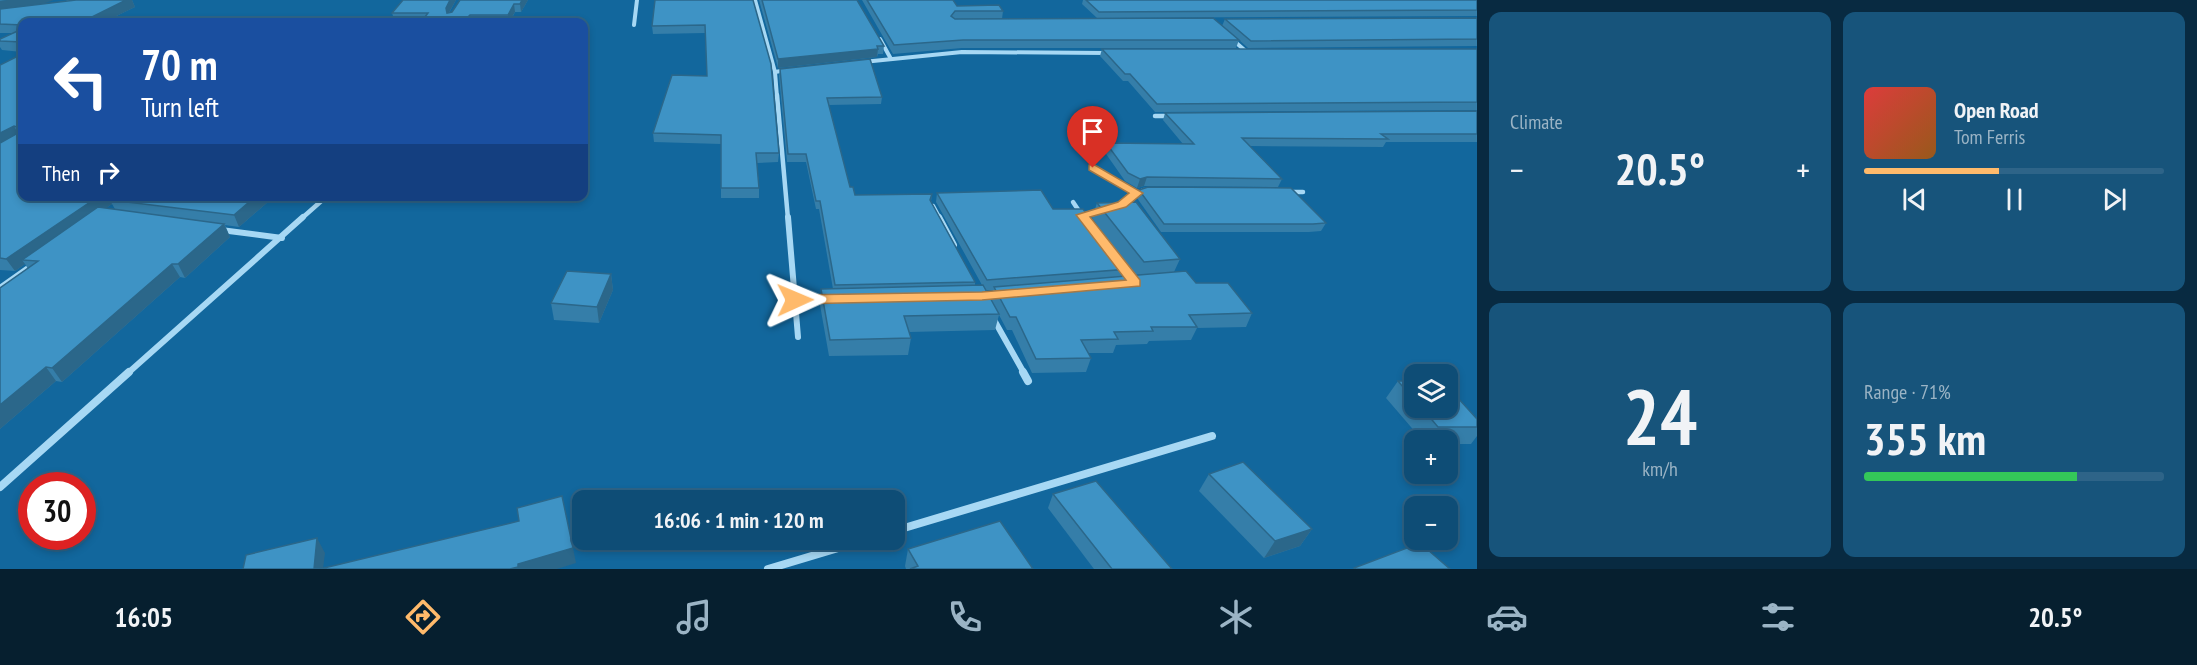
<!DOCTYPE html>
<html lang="en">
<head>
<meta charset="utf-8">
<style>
  :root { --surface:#0e4d76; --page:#17547b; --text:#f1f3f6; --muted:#9bb4c5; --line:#2e6488; --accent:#ffba6b }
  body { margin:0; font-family:"PT Sans Narrow",sans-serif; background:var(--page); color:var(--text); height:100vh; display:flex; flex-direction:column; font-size:22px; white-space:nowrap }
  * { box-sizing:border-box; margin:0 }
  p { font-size:20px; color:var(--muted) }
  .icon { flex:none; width:33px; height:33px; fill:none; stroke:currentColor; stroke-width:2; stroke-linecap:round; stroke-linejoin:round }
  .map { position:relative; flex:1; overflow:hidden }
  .panel { display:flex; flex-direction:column; gap:12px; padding:12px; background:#082a41; width:720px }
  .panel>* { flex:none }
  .guide { position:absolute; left:18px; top:18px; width:570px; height:183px; border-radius:12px; box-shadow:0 3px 9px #0003,0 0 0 2px var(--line); background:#1a4fa0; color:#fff; overflow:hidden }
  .controls { position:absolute; left:1404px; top:364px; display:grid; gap:12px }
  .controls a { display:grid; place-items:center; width:54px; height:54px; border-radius:12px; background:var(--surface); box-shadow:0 3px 9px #0003,0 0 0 2px var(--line); font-size:30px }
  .speed { position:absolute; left:18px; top:472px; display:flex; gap:12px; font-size:30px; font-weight:700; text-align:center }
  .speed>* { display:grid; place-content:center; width:78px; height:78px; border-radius:50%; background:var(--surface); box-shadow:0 3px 9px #0003,0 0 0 2px var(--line); line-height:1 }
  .speed .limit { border:9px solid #d22; background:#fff; color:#111 }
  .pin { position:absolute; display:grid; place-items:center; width:51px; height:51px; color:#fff; margin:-62px -26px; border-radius:50% 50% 50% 0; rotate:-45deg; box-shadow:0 0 6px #0007 }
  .pin .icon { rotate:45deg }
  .me { position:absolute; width:66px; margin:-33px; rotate:89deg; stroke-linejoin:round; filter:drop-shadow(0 0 4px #0008) }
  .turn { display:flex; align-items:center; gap:21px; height:126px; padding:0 24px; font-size:27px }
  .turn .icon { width:78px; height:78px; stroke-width:2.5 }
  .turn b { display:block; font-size:42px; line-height:51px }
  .then { display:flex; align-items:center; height:57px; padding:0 24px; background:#0003; gap:12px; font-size:22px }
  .big { font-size:45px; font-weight:700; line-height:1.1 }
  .panel .card { flex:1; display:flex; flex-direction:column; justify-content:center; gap:9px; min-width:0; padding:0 21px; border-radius:12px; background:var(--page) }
  .panel .dial { align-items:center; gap:0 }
  .dial b { font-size:78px; line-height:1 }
  .song { display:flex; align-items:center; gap:18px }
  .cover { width:72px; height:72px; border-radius:9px; background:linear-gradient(135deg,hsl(0 70% 55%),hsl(30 70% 35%)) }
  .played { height:6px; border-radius:3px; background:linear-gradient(90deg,var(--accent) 45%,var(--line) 45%) }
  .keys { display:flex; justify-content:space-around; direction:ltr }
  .heat { display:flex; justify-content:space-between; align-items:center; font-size:33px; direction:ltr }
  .charge { height:9px; border-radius:4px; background:linear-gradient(90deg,#34c759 71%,var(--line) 0) }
  .panel .tiles { flex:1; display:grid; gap:12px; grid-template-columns:repeat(2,1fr) }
  .trip { position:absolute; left:572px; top:490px; width:333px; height:60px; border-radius:12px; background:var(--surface); box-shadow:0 3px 9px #0003,0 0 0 2px var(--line); font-weight:700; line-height:60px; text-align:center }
  .tab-bar { display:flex; height:96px; justify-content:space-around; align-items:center; background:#061f2f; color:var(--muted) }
  .tab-bar .icon { width:42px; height:42px }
  .tab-bar .selected { color:var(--accent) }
  .tab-bar b { font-size:27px; color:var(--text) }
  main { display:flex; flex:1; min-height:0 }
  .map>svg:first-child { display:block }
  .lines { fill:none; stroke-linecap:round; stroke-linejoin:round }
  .street-far3 { stroke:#a7d8f4; stroke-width:4 }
  .street-far2 { stroke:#a7d8f4; stroke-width:4.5 }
  .street-far1 { stroke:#a7d8f4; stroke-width:6 }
  .street { stroke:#a7d8f4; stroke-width:8 }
  .wall { fill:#357ea9; fill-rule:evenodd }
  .shaded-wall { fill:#2b678a }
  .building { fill:#3e93c5; stroke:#2b678a; stroke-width:1.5 }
  .route { fill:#ffba6b; stroke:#a67946; stroke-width:1.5 }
</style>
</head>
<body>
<main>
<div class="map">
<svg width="1477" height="569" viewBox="0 0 1477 569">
  <rect width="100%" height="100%" fill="#12679d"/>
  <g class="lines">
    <g class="street-far3">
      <polyline points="755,0 775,72 777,97"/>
      <polyline points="634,25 637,0"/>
      <polyline points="880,39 891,59"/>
      <polyline points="1233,40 1249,54"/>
      <polyline points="863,62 962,52 1107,53"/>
      <polyline points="775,72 787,70"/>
    </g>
    <g class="street-far2">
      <polyline points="777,95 788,219"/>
      <polyline points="1155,116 1170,116"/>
      <polyline points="1093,168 1137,193"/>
      <polyline points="1287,192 1303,192"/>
      <polyline points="1073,202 1081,214"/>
      <polyline points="1118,205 1131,195 1144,190"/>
      <polyline points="933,206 940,219"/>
      <polyline points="1082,215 1102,210"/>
      <polyline points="301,219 327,196"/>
    </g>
    <g class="street-far1">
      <polyline points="788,217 798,337"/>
      <polyline points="939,217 954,245"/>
      <polyline points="221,230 282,238"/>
      <polyline points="0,288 34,264"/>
      <polyline points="795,299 827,299"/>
      <polyline points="993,318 1024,373"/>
      <polyline points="128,373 303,217"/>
    </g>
    <g class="street">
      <polyline points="1023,372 1028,381"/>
      <polyline points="0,487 129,372"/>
      <polyline points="894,531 1212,436"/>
      <polyline points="768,569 865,540"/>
    </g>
  </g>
  <g class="wall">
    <polygon points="0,0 44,4 67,1 66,0 132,0 135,7 104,22 22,22 22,52 2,50 0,47 0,39 13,33 0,33"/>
    <polygon points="403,0 456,0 449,13 452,12 460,0 528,0 521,12 515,12 510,22 395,22 392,13"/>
    <polygon points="753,0 779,153 778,162 757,163 759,188 759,198 721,198 721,144 654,142 653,133 707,76 705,33 653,34 652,26"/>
    <polygon points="759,0 857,0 884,46 883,54 878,54 877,57 778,68"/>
    <polygon points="862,0 953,0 957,6 1003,11 1002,19 1222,26 1225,19 1477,18 1477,46 1248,48 1239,40 1236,48 962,48 893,54"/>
    <polygon points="1083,0 1477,0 1477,16 1097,18 1082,4"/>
    <polygon points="1102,49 1477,49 1477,110 1155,112 1128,81 1123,81 1100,56"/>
    <path d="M22,54V196H275L239,227L225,225L230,237L185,278L180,277L62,382L56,381L0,429V288L28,269L25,264L15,271L0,270V65ZM112,204L115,209L106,208Z"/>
    <path d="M780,69L882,97L881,104L829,105L850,187L855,195L932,194L931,201L975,282V285H982L936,202L937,193L1053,209L1129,269L1126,276H1136L1092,218L1097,203L1180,259L1174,272L1252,313L1246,327L1197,328L1191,340L1149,341L1147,344L1116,345L1113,353H1088L1091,358L1086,372L1032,373L1012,330H1007L999,315L995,330L909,332L911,338L908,355L829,356L820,305L821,289H833L819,209H816L806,162H787L779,76ZM986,290H993L991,299Z"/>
    <polygon points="1477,111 1477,142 1386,142 1383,147 1250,146 1282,179 1278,187 1144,186 1137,188 1125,181 1104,151 1106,143 1183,144 1163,120 1165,113"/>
    <polygon points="1139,190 1326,223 1321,231 1309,232 1161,232 1137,198"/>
    <polygon points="611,274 613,290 599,323 554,320 551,303"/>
    <polygon points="1398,381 1414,381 1414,408 1448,408 1477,419 1477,436 1471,444 1448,444 1448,441 1423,441 1386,398"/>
    <polygon points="1209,474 1312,529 1300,546 1264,558 1199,491"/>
    <polygon points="1053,494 1172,569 1094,569 1048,508"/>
    <polygon points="908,549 1033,569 906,569 905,566"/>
  </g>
  <g class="shaded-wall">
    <polygon points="7,0 54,0 43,4 0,11 0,1"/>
    <polygon points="114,0 132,0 135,7 104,22 84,21"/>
    <polygon points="450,0 456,0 447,16 446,8"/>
    <polygon points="522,0 528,0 521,12 520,4"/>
    <polygon points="514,4 515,12 509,22 508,15"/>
    <polygon points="470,15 471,22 463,22"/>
    <polygon points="878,49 877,57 778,68 778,59"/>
    <polygon points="14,126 20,137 0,148 0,133"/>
    <polygon points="1147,177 1144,186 1137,188 1140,179"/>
    <polygon points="99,196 123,196 110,200 112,204 30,261 22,260 25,264 15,271 6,259"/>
    <polygon points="256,196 275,196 239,227 234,215"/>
    <polygon points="224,224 230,237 185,278 178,264"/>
    <polygon points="172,264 180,277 62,382 52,368"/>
    <polygon points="611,274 613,290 599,323 597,307"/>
    <polygon points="46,367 56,381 0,429 0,405"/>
    <polygon points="1312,529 1300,546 1264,558 1275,541"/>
    <polygon points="317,538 325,553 323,569 314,569"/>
    <polygon points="573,548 576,563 557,569 510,569 518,564"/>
  </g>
  <g class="building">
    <polygon points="76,0 126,0 84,21 104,22 22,22 22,25 0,24 0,9"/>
    <polygon points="403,0 450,0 446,8 447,13 452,12 460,0 522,0 520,4 514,4 508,15 470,15 463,22 421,22 428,13 392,13"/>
    <polygon points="655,0 753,0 771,64 779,153 756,153 759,188 721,188 721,135 653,133 672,75 707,76 705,25 652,26"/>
    <polygon points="762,0 857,0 884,46 877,46 878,49 778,59"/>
    <polygon points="867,0 953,0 957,6 999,5 1003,11 955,11 951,16 955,19 1213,18 1239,40 963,40 894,45"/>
    <polygon points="1086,0 1477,0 1477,10 1099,12"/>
    <polygon points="1477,18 1477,39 1251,41 1225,19"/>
    <polygon points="22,29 22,42 0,41 0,39"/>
    <polygon points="1102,49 1477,49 1477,102 1157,104 1130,74 1125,74"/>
    <polygon points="22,54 22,196 99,196 6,259 0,258 0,143 18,133 20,128 14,126 0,133 0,65"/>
    <polygon points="870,59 882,97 827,98 850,187 853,187 855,195 932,194 930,200 936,211 975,282 835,285 820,201 816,201 806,154 788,154 780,69"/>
    <polygon points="1477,111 1477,134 1381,134 1388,139 1242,138 1282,179 1147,177 1140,179 1128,173 1106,143 1194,144 1165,113"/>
    <polygon points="1148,187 1291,188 1326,223 1313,224 1164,224 1139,190"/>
    <polygon points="1041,190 1053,209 1083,209 1129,269 987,280 937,193"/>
    <polygon points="115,196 256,196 234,215 110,200"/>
    <polygon points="1136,202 1180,259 1144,262 1097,203"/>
    <polygon points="98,207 224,224 178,264 172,264 52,368 46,367 0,405 0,288 38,261 22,260"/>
    <polygon points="567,271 611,274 597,307 551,303"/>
    <polygon points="1186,271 1196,283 1228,283 1252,313 1189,315 1197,327 1151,327 1153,331 1114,332 1118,339 1081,340 1091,358 1036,359 1016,317 1010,317 994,287"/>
    <polygon points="983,285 999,314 904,316 911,338 830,340 821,289"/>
    <polygon points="1398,381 1414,381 1414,400"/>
    <polygon points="1448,387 1477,419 1477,427 1438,427 1422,408 1448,408"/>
    <polygon points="1243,462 1312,529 1275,541 1209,474"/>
    <polygon points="1096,481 1172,569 1112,569 1053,494"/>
    <polygon points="562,496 573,548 518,564 518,567 510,569 320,569 519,521 517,508"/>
    <polygon points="1000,521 1033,569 910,569 918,566 908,549"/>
    <polygon points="317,538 314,569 243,569 246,555"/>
    <polygon points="1420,543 1450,569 1355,569 1354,568"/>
  </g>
  <polygon class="route" points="1093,164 1143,193 1126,207 1090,217 1140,280 1140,286 982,300 795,304 788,300 795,295 982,292 1126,280 1076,215 1118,202 1129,193 1089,170 1089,165"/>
</svg>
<div class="controls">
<a><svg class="icon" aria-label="layers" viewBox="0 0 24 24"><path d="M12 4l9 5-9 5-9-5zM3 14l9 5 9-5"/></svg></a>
<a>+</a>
<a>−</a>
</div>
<div class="speed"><div class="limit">30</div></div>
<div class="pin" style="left:1093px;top:168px;background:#d93025"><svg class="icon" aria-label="arrive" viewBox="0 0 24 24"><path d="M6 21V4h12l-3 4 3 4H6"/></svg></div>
<svg class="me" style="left:795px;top:300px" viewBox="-20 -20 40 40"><path d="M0-17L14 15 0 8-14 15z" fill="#ffba6b" stroke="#fff" stroke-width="4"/></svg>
<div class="trip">16:06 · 1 min · 120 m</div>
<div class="guide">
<div class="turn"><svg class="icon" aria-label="left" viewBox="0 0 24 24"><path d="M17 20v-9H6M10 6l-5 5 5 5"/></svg><div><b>70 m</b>Turn left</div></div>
<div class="then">Then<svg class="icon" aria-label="right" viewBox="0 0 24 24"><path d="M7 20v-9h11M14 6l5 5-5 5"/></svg></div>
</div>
</div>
<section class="panel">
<div class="tiles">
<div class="card"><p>Climate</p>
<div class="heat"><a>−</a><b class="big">20.5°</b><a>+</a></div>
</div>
<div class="card">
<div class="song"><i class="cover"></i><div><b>Open Road</b><p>Tom Ferris</p></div></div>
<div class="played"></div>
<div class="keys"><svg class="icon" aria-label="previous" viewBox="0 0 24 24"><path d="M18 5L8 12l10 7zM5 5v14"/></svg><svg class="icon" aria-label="pause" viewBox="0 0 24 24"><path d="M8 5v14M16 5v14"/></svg><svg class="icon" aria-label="next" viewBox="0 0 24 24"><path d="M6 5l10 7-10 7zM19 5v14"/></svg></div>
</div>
<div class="card dial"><b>24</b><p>km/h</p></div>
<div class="card"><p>Range · 71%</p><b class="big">355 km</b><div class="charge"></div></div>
</div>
</section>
</main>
<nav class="tab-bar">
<b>16:05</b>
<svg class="icon selected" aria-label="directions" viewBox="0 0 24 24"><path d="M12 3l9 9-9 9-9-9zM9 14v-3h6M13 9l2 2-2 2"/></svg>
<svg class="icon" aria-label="music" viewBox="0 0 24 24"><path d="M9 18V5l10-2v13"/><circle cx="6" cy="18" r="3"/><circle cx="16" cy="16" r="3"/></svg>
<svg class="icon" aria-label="phone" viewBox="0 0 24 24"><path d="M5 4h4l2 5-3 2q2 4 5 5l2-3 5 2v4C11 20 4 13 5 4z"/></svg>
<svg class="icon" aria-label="climate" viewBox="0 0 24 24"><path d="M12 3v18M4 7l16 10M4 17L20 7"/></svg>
<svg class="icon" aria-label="car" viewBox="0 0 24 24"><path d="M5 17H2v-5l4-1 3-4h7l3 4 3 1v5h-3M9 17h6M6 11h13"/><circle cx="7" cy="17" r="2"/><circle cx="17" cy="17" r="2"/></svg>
<svg class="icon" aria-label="filters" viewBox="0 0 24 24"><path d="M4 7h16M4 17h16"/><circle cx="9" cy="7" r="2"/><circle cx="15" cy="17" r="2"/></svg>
<b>20.5°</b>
</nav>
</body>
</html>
